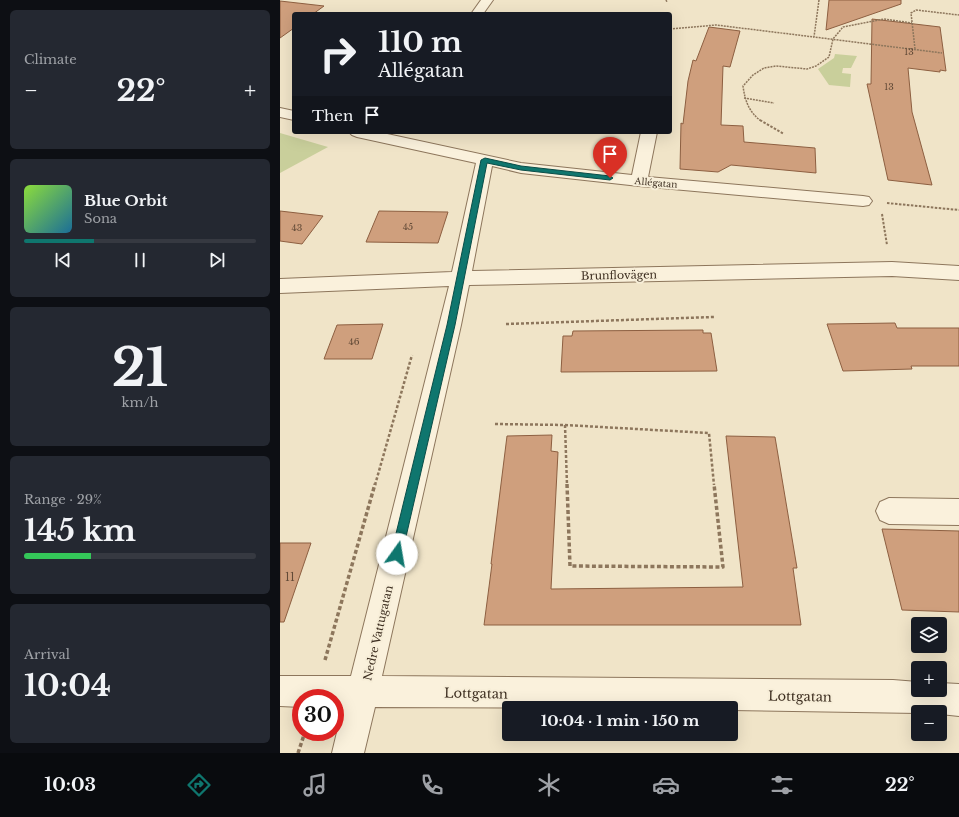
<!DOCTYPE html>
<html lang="en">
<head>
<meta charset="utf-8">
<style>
  :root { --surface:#171b24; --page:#242831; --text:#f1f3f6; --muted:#9ea1a6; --line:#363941; --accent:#0f766e }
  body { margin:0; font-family:"Libre Baskerville",serif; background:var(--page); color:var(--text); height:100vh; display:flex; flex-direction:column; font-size:15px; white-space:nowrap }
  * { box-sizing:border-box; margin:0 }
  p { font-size:13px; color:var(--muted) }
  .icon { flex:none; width:22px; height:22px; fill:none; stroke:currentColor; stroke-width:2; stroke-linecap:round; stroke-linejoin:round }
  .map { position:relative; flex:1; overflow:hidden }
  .details { display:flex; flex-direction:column; gap:10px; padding:10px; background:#0d0f14; width:280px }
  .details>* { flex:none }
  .top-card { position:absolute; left:12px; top:12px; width:380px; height:122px; border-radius:4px; box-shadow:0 4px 16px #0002; background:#171b24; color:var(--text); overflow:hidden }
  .tools { position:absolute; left:631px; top:617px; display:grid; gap:8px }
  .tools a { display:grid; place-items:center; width:36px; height:36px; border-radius:4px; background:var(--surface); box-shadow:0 4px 16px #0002; font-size:20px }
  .speed { position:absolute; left:12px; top:689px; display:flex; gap:8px; font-size:20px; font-weight:700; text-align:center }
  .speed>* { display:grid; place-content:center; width:52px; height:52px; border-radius:50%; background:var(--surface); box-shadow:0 4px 16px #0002; line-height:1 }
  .speed .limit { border:6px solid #d22; background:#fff; color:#111 }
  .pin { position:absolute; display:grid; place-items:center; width:34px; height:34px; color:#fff; margin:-41px -17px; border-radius:50% 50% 50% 0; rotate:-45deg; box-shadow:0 0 4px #0007 }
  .pin .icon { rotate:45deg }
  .me { position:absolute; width:44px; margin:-22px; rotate:13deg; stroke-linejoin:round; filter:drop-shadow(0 0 3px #0008) }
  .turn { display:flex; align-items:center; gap:14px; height:84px; padding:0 20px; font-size:18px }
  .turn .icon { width:52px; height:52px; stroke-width:2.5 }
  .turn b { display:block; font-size:28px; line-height:34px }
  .then { display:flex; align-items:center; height:38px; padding:0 20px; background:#0003; gap:8px; font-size:15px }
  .big { font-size:30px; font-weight:700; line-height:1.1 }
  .details .widget { flex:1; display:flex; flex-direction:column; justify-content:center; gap:6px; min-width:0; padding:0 14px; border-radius:6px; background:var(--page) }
  .details .dial { align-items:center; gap:0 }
  .dial b { font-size:52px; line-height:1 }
  .song { display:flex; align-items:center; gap:12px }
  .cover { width:48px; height:48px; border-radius:6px; background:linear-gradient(135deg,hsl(90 70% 55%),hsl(200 70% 35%)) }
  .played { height:4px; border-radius:2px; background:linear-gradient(90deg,var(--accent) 30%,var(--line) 30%) }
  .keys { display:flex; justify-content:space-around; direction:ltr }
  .heat { display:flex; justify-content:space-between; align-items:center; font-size:22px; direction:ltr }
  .charge { height:6px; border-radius:3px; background:linear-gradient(90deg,#34c759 29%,var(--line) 0) }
  .trip { position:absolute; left:222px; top:701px; width:236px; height:40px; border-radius:4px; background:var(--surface); box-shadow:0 4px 16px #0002; font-weight:700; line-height:40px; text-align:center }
  .tabs { display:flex; height:64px; justify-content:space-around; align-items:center; background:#090b0e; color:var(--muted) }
  .tabs .icon { width:28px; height:28px }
  .tabs .active { color:var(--accent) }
  .tabs b { font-size:18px; color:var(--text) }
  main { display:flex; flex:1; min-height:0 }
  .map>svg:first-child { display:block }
  .green { fill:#c9cf9b }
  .building { fill:#cf9f7d; stroke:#8d5f41 }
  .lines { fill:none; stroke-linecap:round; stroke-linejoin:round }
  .minor-casing { stroke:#8d765c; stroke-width:2 }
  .path-far3 { stroke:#8d765c; stroke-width:1.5; stroke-dasharray:2 1; stroke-linecap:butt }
  .path-far2 { stroke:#8d765c; stroke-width:2; stroke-dasharray:2.5 1.5; stroke-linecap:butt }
  .path-far1 { stroke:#8d765c; stroke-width:2.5; stroke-dasharray:3 2; stroke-linecap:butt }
  .path { stroke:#8d765c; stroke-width:3.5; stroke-dasharray:4 2.5; stroke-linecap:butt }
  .minor { fill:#faf1dc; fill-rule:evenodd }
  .route { fill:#0f766e; stroke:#0a4d48 }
  .labels { text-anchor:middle; stroke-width:4; stroke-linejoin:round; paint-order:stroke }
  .number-label { font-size:9px; fill:#624a37 }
  .far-street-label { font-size:9px; fill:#3d2e20; stroke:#f7eed8 }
  .street-label { font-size:11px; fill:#3d2e20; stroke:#f7eed8 }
  .near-number-label { font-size:11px; fill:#624a37 }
  .near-street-label { font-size:13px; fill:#3d2e20; stroke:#f7eed8 }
</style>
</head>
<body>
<main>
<section class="details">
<div class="widget"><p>Climate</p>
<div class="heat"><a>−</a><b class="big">22°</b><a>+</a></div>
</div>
<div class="widget">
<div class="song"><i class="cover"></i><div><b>Blue Orbit</b><p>Sona</p></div></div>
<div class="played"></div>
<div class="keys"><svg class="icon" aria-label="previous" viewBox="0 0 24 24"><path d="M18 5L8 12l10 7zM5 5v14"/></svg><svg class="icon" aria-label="pause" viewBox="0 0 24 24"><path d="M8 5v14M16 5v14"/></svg><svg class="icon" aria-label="next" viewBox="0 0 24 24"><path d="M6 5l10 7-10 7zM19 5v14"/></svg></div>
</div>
<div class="widget dial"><b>21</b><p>km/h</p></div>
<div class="widget"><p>Range · 29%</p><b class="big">145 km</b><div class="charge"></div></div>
<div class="widget"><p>Arrival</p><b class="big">10:04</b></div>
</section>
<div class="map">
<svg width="679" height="753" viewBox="0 0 679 753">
  <rect width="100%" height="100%" fill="#f0e4c8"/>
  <g class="green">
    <polygon points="555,54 577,56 571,68 563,68 562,73 571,74 570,87 549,85 538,69 554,58"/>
    <polygon points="0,133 48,147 0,173"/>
  </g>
  <g class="building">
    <polygon points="549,0 621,0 621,4 546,30"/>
    <polygon points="0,1 44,6 33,14 14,14 14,28 0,38"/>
    <polygon points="592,19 660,27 666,71 660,70 660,72 628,68 632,112 652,185 608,180 587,84 591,84"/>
    <polygon points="429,27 460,31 450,67 443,66 441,125 463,126 464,142 535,148 536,173 451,165 438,172 400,169 401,123 403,124 408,81 413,60 416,61"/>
    <polygon points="0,211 43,216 22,244 0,241"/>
    <polygon points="99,211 168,212 158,243 86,242"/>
    <polygon points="615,323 617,328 679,328 679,366 631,366 632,369 563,371 547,324"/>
    <polygon points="103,324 92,359 44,359 57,325"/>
    <polygon points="423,330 423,333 431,333 437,371 281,372 283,336 292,336 293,331"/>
    <polygon points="272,435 271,451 278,452 271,589 463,587 446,436 495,437 517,568 513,568 521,625 204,625 212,564 211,564 227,436"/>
    <polygon points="602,529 679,531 679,612 622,610"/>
    <polygon points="0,543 31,543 4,622 0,622"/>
  </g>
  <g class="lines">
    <g class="minor-casing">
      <g id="minor">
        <polygon points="201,0 213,0 203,14 191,14"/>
        <polygon points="0,108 14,111 14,120 0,117"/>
        <polygon points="69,132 98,132 241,163 352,175 361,132 377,132 368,177 583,196 589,197 592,201 589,205 583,206 359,186 241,173 212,166 192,271 612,262 679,266 679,280 612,276 189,285 181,325 102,676 613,680 638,682 638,690 660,690 660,683 679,684 679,716 660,714 660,712 638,713 451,710 451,708 95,707 84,753 52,753 63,707 55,707 55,698 21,698 21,707 0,706 0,676 71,676 169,286 0,293 0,279 172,272 196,163 77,137 72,135"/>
        <polygon points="609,498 679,499 679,525 609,524 600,520 596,511 600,502"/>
      </g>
    </g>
    <g class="path-far3">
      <polyline points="386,0 387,2"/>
      <polyline points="539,0 534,37 662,53"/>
      <polyline points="390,29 436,25 534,37"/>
      <polyline points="635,49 631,13 636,10 679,15"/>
      <polyline points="464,98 494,103"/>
      <path d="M481,121C469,112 465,101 463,86L473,75L484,68L496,66L527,69L536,66L549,57L553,39L563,27L604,19L632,23"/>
    </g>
    <g class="path-far2">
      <polyline points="480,120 504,134"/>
      <polyline points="607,203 679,210"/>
      <polyline points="602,214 607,245"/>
    </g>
    <g class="path-far1">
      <polyline points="226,324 434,317"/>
      <polyline points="215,424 285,425"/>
      <polyline points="285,425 429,433 434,485"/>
      <polyline points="285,425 287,485"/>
      <polyline points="95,485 132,355"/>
    </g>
    <g class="path">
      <polyline points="287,484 290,566 443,567 434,484"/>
      <polyline points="45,660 95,484"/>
      <polyline points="18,753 25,732"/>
    </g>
    <use href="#minor" class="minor"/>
  </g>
  <polygon class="route" points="205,158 241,166 330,176 333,178 330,180 241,170 207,163 175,325 122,554 121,558 117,560 113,558 111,554 167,325 201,160"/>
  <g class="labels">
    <g class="number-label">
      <text x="629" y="55">13</text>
      <text x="609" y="90">13</text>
      <text x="128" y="230">45</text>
      <text x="17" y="231">43</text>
      <text x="74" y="345">46</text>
    </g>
    <g class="far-street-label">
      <text transform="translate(376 183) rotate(5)" y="3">Allégatan</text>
    </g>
    <g class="street-label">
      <text transform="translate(339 275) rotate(-1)" y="4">Brunflovägen</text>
      <text transform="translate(98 633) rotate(-77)" y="4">Nedre Vattugatan</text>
    </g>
    <g class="near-number-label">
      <text x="10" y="581">11</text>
    </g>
    <g class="near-street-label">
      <text transform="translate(196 693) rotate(1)" y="5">Lottgatan</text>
      <text transform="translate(520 696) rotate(1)" y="5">Lottgatan</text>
    </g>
  </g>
</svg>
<div class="tools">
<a><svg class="icon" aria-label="layers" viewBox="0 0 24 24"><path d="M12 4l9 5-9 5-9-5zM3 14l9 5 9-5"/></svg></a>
<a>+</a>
<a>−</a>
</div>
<div class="speed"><div class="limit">30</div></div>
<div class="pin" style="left:330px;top:178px;background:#d93025"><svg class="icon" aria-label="arrive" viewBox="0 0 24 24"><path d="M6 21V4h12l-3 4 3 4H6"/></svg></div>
<svg class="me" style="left:117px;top:554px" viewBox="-20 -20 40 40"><circle r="19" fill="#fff"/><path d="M0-13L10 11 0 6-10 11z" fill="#0f766e"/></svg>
<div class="trip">10:04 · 1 min · 150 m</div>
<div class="top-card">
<div class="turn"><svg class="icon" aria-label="right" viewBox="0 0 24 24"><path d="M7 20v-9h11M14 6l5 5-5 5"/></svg><div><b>110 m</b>Allégatan</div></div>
<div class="then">Then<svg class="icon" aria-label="arrive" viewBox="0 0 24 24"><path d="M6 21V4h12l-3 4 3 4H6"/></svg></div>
</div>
</div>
</main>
<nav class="tabs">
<b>10:03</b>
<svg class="icon active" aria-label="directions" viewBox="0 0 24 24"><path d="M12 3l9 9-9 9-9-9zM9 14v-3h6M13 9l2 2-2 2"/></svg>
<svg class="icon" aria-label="music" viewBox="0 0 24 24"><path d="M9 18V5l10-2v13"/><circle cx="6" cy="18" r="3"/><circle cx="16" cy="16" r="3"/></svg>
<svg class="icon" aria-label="phone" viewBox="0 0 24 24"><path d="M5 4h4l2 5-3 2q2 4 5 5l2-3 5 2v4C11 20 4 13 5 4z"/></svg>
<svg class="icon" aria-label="climate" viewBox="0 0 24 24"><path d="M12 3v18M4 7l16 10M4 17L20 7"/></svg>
<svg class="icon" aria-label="car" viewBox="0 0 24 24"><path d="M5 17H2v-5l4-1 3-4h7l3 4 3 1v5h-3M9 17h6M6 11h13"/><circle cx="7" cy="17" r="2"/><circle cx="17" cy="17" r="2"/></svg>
<svg class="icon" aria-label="filters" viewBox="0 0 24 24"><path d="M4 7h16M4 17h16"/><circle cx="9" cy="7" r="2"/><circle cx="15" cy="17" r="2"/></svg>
<b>22°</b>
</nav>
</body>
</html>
